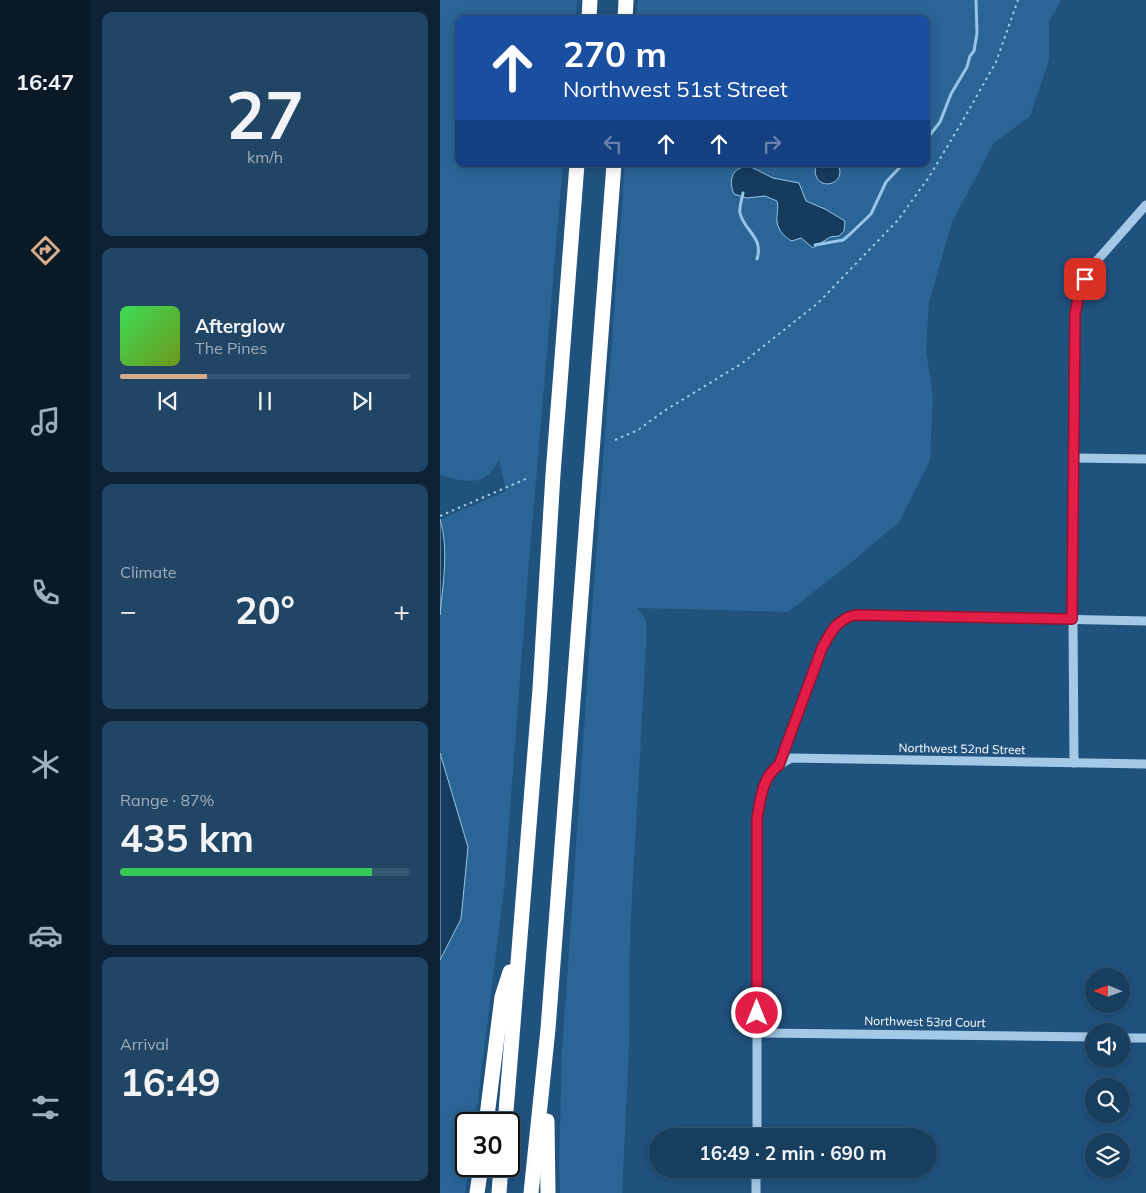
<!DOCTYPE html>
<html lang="en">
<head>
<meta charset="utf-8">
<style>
  :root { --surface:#183e5e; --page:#214564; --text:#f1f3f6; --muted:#9faebc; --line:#365773; --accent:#d6ab8b }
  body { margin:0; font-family:Mulish,sans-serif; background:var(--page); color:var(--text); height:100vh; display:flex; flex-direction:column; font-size:19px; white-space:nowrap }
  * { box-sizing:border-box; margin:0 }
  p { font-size:16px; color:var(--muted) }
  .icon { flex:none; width:28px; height:28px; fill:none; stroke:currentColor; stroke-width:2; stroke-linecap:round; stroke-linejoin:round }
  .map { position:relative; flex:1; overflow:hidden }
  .drawer { display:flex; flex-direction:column; gap:12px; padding:12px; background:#0d2234; width:350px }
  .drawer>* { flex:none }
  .hud { position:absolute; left:15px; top:15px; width:475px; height:152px; border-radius:10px; box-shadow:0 2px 12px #0003,0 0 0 1px var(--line); background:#1a4fa0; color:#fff; overflow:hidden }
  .needle { width:32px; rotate:271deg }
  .fabs { position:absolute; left:645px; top:968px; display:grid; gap:10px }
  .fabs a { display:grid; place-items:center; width:45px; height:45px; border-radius:50%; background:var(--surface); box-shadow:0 2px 12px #0003,0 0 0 1px var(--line); font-size:25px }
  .speed { position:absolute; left:15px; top:1112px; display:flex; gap:10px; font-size:25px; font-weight:700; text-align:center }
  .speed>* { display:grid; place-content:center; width:65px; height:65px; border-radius:50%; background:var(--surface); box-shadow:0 2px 12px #0003,0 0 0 1px var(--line); line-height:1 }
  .speed .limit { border:2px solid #111; border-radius:8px; background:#fff; color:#111 }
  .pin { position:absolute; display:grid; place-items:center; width:42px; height:42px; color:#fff; margin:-21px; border-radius:10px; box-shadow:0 2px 8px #0006 }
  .me { position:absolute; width:55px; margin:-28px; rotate:0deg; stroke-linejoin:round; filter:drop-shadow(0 0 4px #0008) }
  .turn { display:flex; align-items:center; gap:18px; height:105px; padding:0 25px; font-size:22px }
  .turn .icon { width:65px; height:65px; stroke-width:2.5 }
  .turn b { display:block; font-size:35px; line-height:42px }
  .lanes { display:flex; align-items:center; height:48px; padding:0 25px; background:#0003; justify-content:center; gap:25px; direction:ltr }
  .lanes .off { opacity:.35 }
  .big { font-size:38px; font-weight:700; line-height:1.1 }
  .drawer .card { flex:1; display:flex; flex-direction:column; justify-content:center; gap:8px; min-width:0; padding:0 18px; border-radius:10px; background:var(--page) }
  .drawer .dial { align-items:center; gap:0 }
  .dial b { font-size:65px; line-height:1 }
  .song { display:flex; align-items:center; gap:15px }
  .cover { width:60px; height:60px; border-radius:8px; background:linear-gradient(135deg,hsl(130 70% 55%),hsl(80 70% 35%)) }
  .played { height:5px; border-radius:2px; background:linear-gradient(90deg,var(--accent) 30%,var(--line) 30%) }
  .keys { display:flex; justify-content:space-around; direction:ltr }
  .heat { display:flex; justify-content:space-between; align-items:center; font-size:28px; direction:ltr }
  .charge { height:8px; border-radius:4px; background:linear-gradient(90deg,#34c759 87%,var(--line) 0) }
  .trip { position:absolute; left:209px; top:1128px; width:288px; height:50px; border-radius:25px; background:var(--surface); box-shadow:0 2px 12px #0003,0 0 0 1px var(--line); font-weight:700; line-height:50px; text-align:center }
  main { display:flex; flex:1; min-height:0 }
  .dock { display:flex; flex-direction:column; width:90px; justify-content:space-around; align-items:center; background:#0a1926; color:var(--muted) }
  .dock .icon { width:35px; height:35px }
  .dock .selected { color:var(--accent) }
  .dock b { font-size:22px; color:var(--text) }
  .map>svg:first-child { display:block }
  .green { fill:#2a6596 }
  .water { fill:#153c5e; stroke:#97c5e9 }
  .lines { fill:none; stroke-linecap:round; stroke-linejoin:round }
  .stream { stroke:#97c5e9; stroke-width:3 }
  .path { stroke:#a4c9e7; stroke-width:2; stroke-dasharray:2.5 4; stroke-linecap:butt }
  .minor { stroke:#a4c9e7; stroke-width:9 }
  .highway { stroke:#fff; stroke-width:15 }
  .route-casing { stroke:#92132f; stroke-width:12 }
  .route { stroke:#e11d48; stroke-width:9 }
  .labels { text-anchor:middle; stroke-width:5; stroke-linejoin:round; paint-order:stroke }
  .street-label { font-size:12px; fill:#fff; stroke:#20527e }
</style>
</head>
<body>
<main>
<nav class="dock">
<b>16:47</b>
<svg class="icon selected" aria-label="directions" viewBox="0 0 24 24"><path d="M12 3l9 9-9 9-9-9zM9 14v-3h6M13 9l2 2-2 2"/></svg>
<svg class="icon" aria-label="music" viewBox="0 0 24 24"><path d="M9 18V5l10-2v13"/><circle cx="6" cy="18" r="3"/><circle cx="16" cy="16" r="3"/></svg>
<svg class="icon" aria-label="phone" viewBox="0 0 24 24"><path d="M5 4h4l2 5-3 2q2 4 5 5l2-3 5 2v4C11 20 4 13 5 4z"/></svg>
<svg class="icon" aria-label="climate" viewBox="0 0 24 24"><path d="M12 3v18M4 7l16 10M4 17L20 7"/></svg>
<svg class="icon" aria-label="car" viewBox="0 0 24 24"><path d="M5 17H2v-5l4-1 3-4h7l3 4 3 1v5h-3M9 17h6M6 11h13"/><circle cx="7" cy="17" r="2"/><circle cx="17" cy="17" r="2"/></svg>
<svg class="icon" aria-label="filters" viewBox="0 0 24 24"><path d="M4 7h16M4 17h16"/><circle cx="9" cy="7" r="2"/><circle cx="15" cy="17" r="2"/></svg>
</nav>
<section class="drawer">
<div class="card dial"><b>27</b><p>km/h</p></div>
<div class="card">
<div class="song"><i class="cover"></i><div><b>Afterglow</b><p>The Pines</p></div></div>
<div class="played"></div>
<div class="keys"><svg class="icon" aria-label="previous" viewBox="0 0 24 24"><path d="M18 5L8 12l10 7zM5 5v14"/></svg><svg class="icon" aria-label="pause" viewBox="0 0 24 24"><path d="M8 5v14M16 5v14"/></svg><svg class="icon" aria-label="next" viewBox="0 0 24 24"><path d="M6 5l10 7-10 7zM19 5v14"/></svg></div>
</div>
<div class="card"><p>Climate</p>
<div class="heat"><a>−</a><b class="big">20°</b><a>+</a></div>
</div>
<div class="card"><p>Range · 87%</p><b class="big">435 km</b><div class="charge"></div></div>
<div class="card"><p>Arrival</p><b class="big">16:49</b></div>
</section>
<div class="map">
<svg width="706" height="1193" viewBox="0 0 706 1193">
  <rect width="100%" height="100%" fill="#20527e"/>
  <g class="green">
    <path d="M0,0H137L136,19H19V164H123L88,574L64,889L35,1124H26V1166H29L25,1193H0V960L21,919L28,847L0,753V615L4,570V534L1,519L66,491L59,460C56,464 53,470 50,473C37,487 15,479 0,475Z"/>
    <polygon points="198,0 621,0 609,22 609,60 590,116 554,143 512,222 489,302 486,351 493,396 490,461 459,522 413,561 348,612 197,608 206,620 206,647 190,933 189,1048 182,1193 120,1193 119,1165 122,1053 152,610 185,164 486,164 486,19 196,19"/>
  </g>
  <g class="water">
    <path d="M376,164H398C409,188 369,193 376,164Z"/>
    <path d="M309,166L333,178L359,183L366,201L385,209L405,221L404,231L399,236L390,237L373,248L361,238L352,241C345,238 338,230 337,222C336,216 339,209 337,201L325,196L307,198L294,194C288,180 292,167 309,166Z"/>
    <path d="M0,519C9,550 3,583 0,615Z"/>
    <polygon points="0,753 28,847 21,919 0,960"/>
  </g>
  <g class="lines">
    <g class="stream">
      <polyline points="486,140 500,122 511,94 527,67 530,56 534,51 537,33 536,0"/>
      <path d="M303,193C302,199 299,207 300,213C304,231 324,237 317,259"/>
      <polyline points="375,245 403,240 408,236 431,214 446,182 463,164"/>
    </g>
    <g class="path">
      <polyline points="175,440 198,430 224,411 301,364 378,303 458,220 489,177 522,122 556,62 578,0"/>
      <polyline points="0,516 88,478"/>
    </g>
    <g class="minor">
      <polyline points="635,458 706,459"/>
      <polyline points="634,763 633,619 635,314 640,289 654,264 706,205"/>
      <polyline points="339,765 351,758 706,764"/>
      <polyline points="317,1033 654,1037"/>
      <polyline points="681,1038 706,1038"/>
      <path d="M317,1136V820C319,801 322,777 339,765L383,648C391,632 396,620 415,615L706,621"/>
      <polyline points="316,1193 316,1169"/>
    </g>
    <g class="highway">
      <polyline points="149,19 150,0"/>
      <polyline points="185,19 186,0"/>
      <polyline points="107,1121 108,1193"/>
      <polyline points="46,1124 62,997 70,972"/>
      <polyline points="65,1124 100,689 113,474 137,164"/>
      <polyline points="37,1193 41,1166"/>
      <polyline points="59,1193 61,1166"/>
      <polyline points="91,1193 108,1029 174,164"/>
    </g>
  </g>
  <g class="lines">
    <g class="route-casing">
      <path id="route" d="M317,1013V820C320,800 322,777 339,765L382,648C391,632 396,620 415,615L632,619L635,314L640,288L645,279"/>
    </g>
    <use href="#route" class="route"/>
  </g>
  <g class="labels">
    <g class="street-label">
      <text transform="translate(522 749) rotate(1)" y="4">Northwest 52nd Street</text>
      <text transform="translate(485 1022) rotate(1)" y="4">Northwest 53rd Court</text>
    </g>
  </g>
</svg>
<div class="fabs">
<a><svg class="needle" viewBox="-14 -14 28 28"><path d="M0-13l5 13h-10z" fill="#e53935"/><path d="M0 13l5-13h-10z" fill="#9faebc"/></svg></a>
<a><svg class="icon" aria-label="sound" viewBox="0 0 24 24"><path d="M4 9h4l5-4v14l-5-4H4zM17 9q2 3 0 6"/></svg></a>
<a><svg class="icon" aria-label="search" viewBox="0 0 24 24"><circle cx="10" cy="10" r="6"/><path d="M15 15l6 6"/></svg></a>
<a><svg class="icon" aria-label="layers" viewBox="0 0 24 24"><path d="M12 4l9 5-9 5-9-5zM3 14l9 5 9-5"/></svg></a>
</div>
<div class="speed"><div class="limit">30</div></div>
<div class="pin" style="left:645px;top:279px;background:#d93025"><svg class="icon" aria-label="arrive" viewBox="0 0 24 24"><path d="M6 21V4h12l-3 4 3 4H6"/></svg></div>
<svg class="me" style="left:317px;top:1013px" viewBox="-20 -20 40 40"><circle r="17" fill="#e11d48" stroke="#fff" stroke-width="3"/><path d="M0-11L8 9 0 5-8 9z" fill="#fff"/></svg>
<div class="trip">16:49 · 2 min · 690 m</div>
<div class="hud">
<div class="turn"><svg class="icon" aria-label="ahead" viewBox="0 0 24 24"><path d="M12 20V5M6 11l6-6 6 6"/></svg><div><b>270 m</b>Northwest 51st Street</div></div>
<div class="lanes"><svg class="icon off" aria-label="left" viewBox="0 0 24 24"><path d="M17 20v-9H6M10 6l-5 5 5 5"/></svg><svg class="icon" aria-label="ahead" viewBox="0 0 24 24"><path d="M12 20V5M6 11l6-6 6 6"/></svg><svg class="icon" aria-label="ahead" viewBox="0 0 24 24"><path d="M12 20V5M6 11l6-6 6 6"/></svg><svg class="icon off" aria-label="right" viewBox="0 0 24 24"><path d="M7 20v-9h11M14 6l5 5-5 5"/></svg></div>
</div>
</div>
</main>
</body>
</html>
